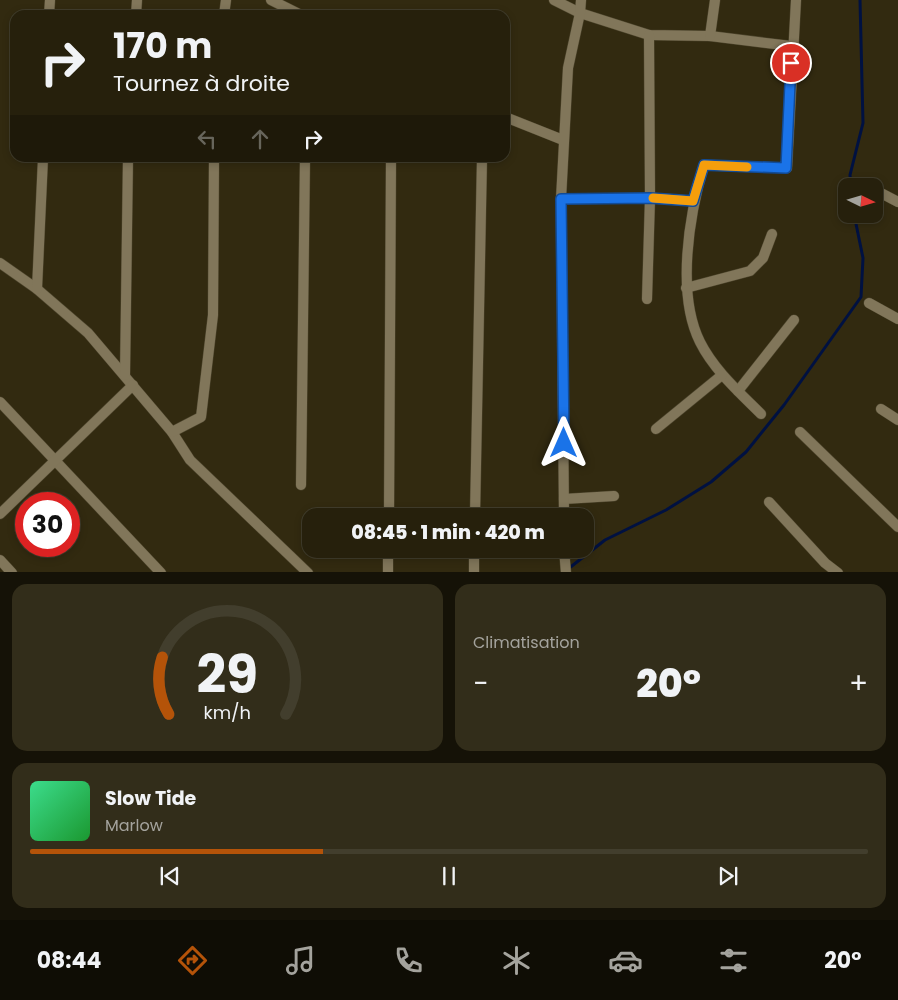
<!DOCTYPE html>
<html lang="fr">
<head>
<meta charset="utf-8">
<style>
  :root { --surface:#26200c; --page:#322d1a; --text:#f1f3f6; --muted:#a4a39d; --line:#423e2d; --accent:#b45309 }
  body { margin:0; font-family:Poppins,sans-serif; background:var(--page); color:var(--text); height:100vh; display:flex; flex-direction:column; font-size:19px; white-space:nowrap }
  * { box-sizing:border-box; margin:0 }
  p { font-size:16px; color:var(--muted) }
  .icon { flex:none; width:28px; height:28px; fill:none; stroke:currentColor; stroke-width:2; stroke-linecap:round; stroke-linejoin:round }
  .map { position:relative; height:572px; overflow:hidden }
  .sheet { display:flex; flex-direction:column; gap:12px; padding:12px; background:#151207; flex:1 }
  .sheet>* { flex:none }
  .top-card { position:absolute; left:10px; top:10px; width:500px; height:152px; border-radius:15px; box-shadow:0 2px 8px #0003,0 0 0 1px var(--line); background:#26200c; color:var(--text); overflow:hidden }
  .needle { width:32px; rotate:95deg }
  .fabs { position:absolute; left:838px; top:178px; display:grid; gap:10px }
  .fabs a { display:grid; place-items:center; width:45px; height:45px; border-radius:10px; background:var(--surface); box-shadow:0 2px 8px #0003,0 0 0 1px var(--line); font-size:25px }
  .speed { position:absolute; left:15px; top:492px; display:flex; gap:10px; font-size:25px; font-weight:700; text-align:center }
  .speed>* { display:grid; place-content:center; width:65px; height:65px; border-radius:50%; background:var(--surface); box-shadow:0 2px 8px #0003,0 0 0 1px var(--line); line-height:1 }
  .speed .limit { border:8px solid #d22; background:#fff; color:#111 }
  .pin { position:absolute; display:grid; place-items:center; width:42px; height:42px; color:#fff; margin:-21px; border:2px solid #fff; border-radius:50%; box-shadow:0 1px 5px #0007 }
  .me { position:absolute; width:55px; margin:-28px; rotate:0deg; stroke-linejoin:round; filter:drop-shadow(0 0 4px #0008) }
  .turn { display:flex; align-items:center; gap:18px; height:105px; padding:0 20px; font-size:22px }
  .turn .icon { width:65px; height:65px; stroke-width:2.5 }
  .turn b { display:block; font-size:35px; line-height:42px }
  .lanes { display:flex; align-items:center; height:48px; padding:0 20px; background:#0003; justify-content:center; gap:25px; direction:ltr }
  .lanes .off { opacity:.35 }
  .big { font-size:38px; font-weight:800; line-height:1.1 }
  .sheet .widget { flex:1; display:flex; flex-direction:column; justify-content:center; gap:8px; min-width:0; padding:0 18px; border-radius:15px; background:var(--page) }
  .sheet .dial { align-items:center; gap:0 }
  .dial svg { height:130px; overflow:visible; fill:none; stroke:var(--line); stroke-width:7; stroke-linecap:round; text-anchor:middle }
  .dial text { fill:var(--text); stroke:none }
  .song { display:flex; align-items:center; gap:15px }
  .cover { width:60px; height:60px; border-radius:8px; background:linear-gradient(135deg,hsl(150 70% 55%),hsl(130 70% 35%)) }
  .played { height:5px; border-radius:2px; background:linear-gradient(90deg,var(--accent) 35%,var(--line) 35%) }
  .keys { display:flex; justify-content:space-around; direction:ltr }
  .heat { display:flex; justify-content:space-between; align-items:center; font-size:28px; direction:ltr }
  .sheet .tiles { flex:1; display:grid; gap:12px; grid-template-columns:1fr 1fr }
  .widget:last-child { grid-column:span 2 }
  .trip { position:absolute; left:302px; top:508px; width:292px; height:50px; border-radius:15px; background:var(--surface); box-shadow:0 2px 8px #0003,0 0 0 1px var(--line); font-weight:800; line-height:50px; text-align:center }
  .tabs { display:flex; height:80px; justify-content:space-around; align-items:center; background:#0f0d05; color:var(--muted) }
  .tabs .icon { width:35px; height:35px }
  .tabs .active { color:var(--accent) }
  .tabs b { font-size:22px; color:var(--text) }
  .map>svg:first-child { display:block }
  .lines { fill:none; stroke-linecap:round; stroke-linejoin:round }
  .stream { stroke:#001141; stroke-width:3 }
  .minor-casing { stroke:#4d452d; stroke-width:11 }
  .minor { stroke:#81765a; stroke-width:10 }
  .route-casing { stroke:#114b97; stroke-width:12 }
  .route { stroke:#1a73e8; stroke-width:9 }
  .slow { stroke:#f59e0b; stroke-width:9 }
</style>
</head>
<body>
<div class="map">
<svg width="898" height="573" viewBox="0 0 898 573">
  <rect width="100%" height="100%" fill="#322a10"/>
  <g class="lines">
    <g class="stream">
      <polyline points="851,186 850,175 863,123 860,0"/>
      <polyline points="568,569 605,540 666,510 711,482 746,452 784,405 861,297 863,258 854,214"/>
    </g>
    <g class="minor-casing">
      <g id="minor">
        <polyline points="271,0 301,15"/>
        <polyline points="554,0 580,13 649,35 710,36 791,46"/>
        <polyline points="49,15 50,0"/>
        <polyline points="136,15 137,0"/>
        <polyline points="224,15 226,0"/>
        <polyline points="710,36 715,0"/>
        <polyline points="505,117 563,140"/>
        <polyline points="877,191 898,202"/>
        <polyline points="561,199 650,198 693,201"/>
        <polyline points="0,263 37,289 88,333 172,432 190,460 308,573"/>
        <polyline points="686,288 750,271 763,258 772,234"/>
        <polyline points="37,289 43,158"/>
        <polyline points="647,299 650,198 649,35"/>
        <polyline points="869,303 898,319"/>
        <polyline points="125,375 128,158"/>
        <polyline points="738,391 794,320"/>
        <polyline points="0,402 161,573"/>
        <polyline points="881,409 898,420"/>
        <path d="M761,414C739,392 714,370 700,342C676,294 689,215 704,165L787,168L796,0"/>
        <polyline points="656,429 722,375"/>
        <polyline points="172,432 201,417 213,315 214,158"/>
        <polyline points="800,432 898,527"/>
        <polyline points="301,485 305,158"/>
        <polyline points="564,499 614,496"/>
        <polyline points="769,502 825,563 838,573"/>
        <polyline points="0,514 133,385"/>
        <polyline points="389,516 391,158"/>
        <polyline points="475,516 482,158"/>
        <polyline points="564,516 561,199 568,68 580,13 581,0"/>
        <polyline points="564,549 566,573"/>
        <polyline points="0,560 12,573"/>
        <polyline points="388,573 388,549"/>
        <polyline points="474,573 474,549"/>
      </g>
    </g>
    <use href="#minor" class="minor"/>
  </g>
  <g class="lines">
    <g class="route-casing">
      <polyline id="route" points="564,443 561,199 650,198 693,201 704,165 786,168 791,63"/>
    </g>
    <use href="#route" class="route"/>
    <polyline class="slow" points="653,198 693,201 704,165 747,167"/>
  </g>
</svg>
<div class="fabs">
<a><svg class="needle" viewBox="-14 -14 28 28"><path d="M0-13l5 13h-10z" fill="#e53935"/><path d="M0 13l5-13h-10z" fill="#a4a39d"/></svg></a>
</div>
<div class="speed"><div class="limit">30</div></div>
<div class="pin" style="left:791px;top:63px;background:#d93025"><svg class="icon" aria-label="arrive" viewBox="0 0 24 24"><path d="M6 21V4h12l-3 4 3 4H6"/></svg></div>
<svg class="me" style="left:564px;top:443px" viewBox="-20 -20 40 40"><path d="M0-17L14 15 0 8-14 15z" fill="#1a73e8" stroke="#fff" stroke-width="4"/></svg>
<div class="trip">08:45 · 1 min · 420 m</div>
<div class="top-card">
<div class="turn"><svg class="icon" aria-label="right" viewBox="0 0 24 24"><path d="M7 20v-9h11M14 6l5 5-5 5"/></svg><div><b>170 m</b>Tournez à droite</div></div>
<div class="lanes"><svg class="icon off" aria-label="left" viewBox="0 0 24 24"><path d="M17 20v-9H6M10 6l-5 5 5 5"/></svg><svg class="icon off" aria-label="ahead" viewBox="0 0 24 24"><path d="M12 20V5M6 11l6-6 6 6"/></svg><svg class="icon" aria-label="right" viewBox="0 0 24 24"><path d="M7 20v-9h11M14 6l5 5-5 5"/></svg></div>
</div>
</div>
<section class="sheet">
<div class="tiles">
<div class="widget dial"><svg viewBox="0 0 100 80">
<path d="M14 69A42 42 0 1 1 86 69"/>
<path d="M14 69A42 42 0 0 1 10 34" stroke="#b45309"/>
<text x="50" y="56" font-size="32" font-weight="700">29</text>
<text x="50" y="72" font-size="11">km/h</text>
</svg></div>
<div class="widget"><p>Climatisation</p>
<div class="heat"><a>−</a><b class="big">20°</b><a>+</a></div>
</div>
<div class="widget">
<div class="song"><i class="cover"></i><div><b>Slow Tide</b><p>Marlow</p></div></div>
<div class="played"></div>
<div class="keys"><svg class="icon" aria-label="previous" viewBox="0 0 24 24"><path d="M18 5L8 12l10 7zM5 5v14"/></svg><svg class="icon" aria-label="pause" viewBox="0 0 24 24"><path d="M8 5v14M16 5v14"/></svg><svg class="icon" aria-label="next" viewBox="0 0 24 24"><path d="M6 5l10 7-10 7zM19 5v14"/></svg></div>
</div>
</div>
</section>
<nav class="tabs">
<b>08:44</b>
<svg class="icon active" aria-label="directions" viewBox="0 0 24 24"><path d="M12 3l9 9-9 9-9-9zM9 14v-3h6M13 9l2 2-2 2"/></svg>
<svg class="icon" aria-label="music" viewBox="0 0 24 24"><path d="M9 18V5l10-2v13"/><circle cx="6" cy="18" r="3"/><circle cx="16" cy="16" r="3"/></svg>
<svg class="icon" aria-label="phone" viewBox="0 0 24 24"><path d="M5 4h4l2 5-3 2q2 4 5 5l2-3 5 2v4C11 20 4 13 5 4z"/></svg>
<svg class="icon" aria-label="climate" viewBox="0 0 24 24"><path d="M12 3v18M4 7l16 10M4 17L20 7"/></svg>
<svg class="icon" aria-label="car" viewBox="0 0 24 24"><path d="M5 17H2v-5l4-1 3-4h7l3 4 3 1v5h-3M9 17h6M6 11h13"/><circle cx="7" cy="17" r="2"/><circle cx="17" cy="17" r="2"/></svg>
<svg class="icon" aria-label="filters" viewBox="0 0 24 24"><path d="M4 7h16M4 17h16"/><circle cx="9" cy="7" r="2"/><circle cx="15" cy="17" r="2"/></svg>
<b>20°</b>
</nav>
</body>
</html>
